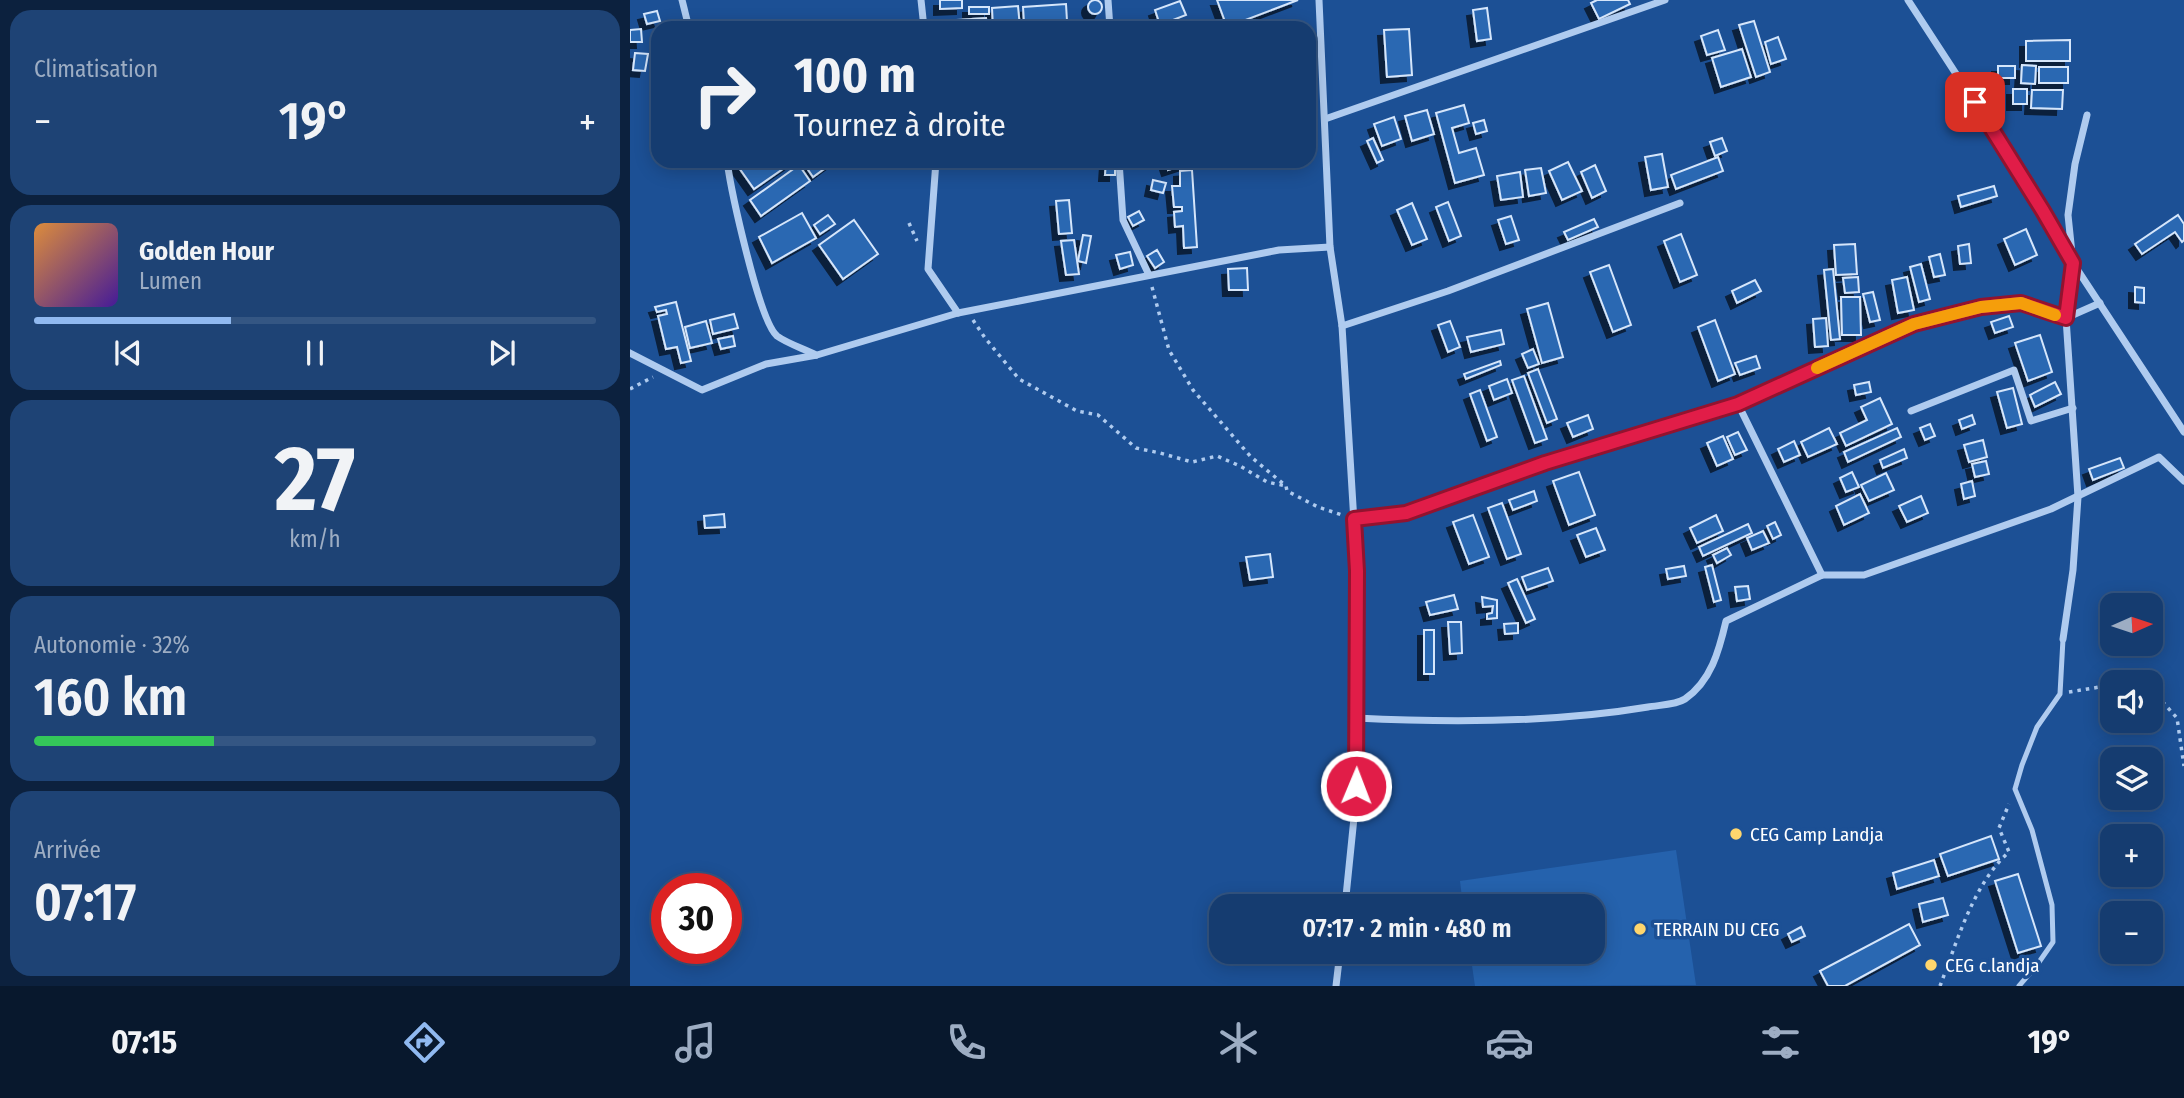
<!DOCTYPE html>
<html lang="fr">
<head>
<meta charset="utf-8">
<style>
  :root { --surface:#153c70; --page:#1e4375; --text:#f1f3f6; --muted:#9dadc3; --line:#345683; --accent:#90b9f0 }
  body { margin:0; font-family:"Fira Sans Condensed",sans-serif; background:var(--page); color:var(--text); height:100vh; display:flex; flex-direction:column; font-size:26px; white-space:nowrap }
  * { box-sizing:border-box; margin:0 }
  p { font-size:23px; color:var(--muted) }
  .icon { flex:none; width:38px; height:38px; fill:none; stroke:currentColor; stroke-width:2; stroke-linecap:round; stroke-linejoin:round }
  .map { position:relative; flex:1; overflow:hidden }
  .sheet { display:flex; flex-direction:column; gap:10px; padding:10px; background:#0c213e; width:630px }
  .sheet>* { flex:none }
  .banner { position:absolute; left:21px; top:21px; width:665px; height:147px; border-radius:21px; box-shadow:0 4px 18px #0003,0 0 0 2px var(--line); background:#153c70; color:var(--text); overflow:hidden }
  .needle { width:46px; rotate:87deg }
  .tools { position:absolute; left:1470px; top:593px; display:grid; gap:14px }
  .tools a { display:grid; place-items:center; width:63px; height:63px; border-radius:14px; background:var(--surface); box-shadow:0 4px 18px #0003,0 0 0 2px var(--line); font-size:35px }
  .speed { position:absolute; left:21px; top:873px; display:flex; gap:14px; font-size:35px; font-weight:700; text-align:center }
  .speed>* { display:grid; place-content:center; width:91px; height:91px; border-radius:50%; background:var(--surface); box-shadow:0 4px 18px #0003,0 0 0 2px var(--line); line-height:1 }
  .speed .limit { border:10px solid #d22; background:#fff; color:#111 }
  .pin { position:absolute; display:grid; place-items:center; width:60px; height:60px; color:#fff; margin:-30px; border-radius:14px; box-shadow:0 4px 10px #0006 }
  .me { position:absolute; width:77px; margin:-38px; rotate:1deg; stroke-linejoin:round; filter:drop-shadow(0 0 5px #0008) }
  .turn { display:flex; align-items:center; gap:24px; height:147px; padding:0 28px; font-size:32px }
  .turn .icon { width:91px; height:91px; stroke-width:2.5 }
  .turn b { display:block; font-size:49px; line-height:60px }
  .big { font-size:52px; font-weight:600; line-height:1.1 }
  .sheet .widget { flex:1; display:flex; flex-direction:column; justify-content:center; gap:10px; min-width:0; padding:0 24px; border-radius:21px; background:var(--page) }
  .sheet .dial { align-items:center; gap:0 }
  .dial b { font-size:91px; line-height:1 }
  .song { display:flex; align-items:center; gap:21px }
  .cover { width:84px; height:84px; border-radius:10px; background:linear-gradient(135deg,hsl(30 70% 55%),hsl(260 70% 35%)) }
  .played { height:7px; border-radius:4px; background:linear-gradient(90deg,var(--accent) 35%,var(--line) 35%) }
  .keys { display:flex; justify-content:space-around; direction:ltr }
  .heat { display:flex; justify-content:space-between; align-items:center; font-size:38px; direction:ltr }
  .charge { height:10px; border-radius:5px; background:linear-gradient(90deg,#34c759 32%,var(--line) 0) }
  .trip { position:absolute; left:579px; top:894px; width:396px; height:70px; border-radius:21px; background:var(--surface); box-shadow:0 4px 18px #0003,0 0 0 2px var(--line); font-weight:600; line-height:70px; text-align:center }
  .menu { display:flex; height:112px; justify-content:space-around; align-items:center; background:#08182d; color:var(--muted) }
  .menu .icon { width:49px; height:49px }
  .menu .on { color:var(--accent) }
  .menu b { font-size:32px; color:var(--text) }
  main { display:flex; flex:1; min-height:0 }
  .map>svg:first-child { display:block }
  .green { fill:#2562ad }
  .building { fill:#2b67b2; stroke:#d5e6fb; stroke-width:2; filter:url(#shadow) }
  .lines { fill:none; stroke-linecap:round; stroke-linejoin:round }
  .path { stroke:#afcbef; stroke-width:3.5; stroke-dasharray:3.5 5; stroke-linecap:butt }
  .service { stroke:#afcbef; stroke-width:5 }
  .minor { stroke:#afcbef; stroke-width:7 }
  .route-casing { stroke:#92132f; stroke-width:18 }
  .route { stroke:#e11d48; stroke-width:12 }
  .slow { stroke:#f59e0b; stroke-width:12 }
  .poi-dot { fill:#ffd66d; stroke:#1c5095; stroke-width:2.5 }
  .labels { text-anchor:middle; stroke-width:7; stroke-linejoin:round; paint-order:stroke }
  .poi-label { font-size:19px; fill:#fff; stroke:#1c5095; text-anchor:start }
</style>
</head>
<body>
<main>
<section class="sheet">
<div class="widget"><p>Climatisation</p>
<div class="heat"><a>−</a><b class="big">19°</b><a>+</a></div>
</div>
<div class="widget">
<div class="song"><i class="cover"></i><div><b>Golden Hour</b><p>Lumen</p></div></div>
<div class="played"></div>
<div class="keys"><svg class="icon" aria-label="previous" viewBox="0 0 24 24"><path d="M18 5L8 12l10 7zM5 5v14"/></svg><svg class="icon" aria-label="pause" viewBox="0 0 24 24"><path d="M8 5v14M16 5v14"/></svg><svg class="icon" aria-label="next" viewBox="0 0 24 24"><path d="M6 5l10 7-10 7zM19 5v14"/></svg></div>
</div>
<div class="widget dial"><b>27</b><p>km/h</p></div>
<div class="widget"><p>Autonomie · 32%</p><b class="big">160 km</b><div class="charge"></div></div>
<div class="widget"><p>Arrivée</p><b class="big">07:17</b></div>
</section>
<div class="map">
<svg width="1554" height="986" viewBox="0 0 1554 986">
  <defs>
    <filter id="shadow"><feDropShadow dx="-6" dy="6" stdDeviation="0" flood-color="#0009"/></filter>
  </defs>
  <rect width="100%" height="100%" fill="#1c5095"/>
  <polygon class="green" points="1046,850 1066,985 845,986 840,952 962,952 962,906 833,906 830,881"/>
  <g class="building">
    <circle cx="465" cy="7" r="7"/>
    <polygon points="310,0 332,0 332,8 310,9"/>
    <polygon points="587,0 668,0 597,27"/>
    <polygon points="967,0 998,0 1000,4 969,19 961,3"/>
    <polygon points="550,1 556,15 530,25 525,10"/>
    <polygon points="436,4 437,21 394,23 393,7"/>
    <polygon points="388,6 390,28 363,28 362,8"/>
    <rect x="339" y="7" width="20" height="7"/>
    <polygon points="857,8 861,39 847,41 843,10"/>
    <polygon points="27,11 30,21 17,24 14,14"/>
    <polygon points="356,18 357,28 313,28 312,21"/>
    <polygon points="1124,21 1140,72 1126,77 1109,25"/>
    <polygon points="11,29 12,42 0,42 0,30"/>
    <polygon points="779,29 782,75 757,77 754,30"/>
    <polygon points="1088,30 1095,50 1077,55 1071,36"/>
    <polygon points="1148,37 1156,59 1141,64 1135,42"/>
    <polygon points="1440,40 1440,61 1396,61 1396,41"/>
    <polygon points="1112,49 1121,77 1091,87 1082,58"/>
    <polygon points="5,53 18,54 15,71 3,70"/>
    <polygon points="1392,65 1406,66 1405,84 1391,83"/>
    <rect x="1368" y="66" width="17" height="12"/>
    <rect x="1409" y="67" width="29" height="16"/>
    <rect x="1383" y="89" width="14" height="15"/>
    <polygon points="1402,90 1433,90 1432,109 1401,108"/>
    <polygon points="834,105 839,123 822,128 829,153 846,148 854,175 825,183 806,113"/>
    <polygon points="797,110 804,134 782,141 775,116"/>
    <polygon points="764,117 771,139 752,146 744,124"/>
    <polygon points="854,120 857,131 846,134 843,123"/>
    <polygon points="743,138 753,160 747,163 737,141"/>
    <polygon points="1092,138 1097,151 1085,156 1080,142"/>
    <polygon points="1032,154 1038,187 1021,190 1015,157"/>
    <polygon points="1088,157 1093,171 1046,189 1041,175"/>
    <polygon points="114,161 158,161 160,164 124,189 107,165"/>
    <polygon points="172,161 205,161 183,177"/>
    <polygon points="476,161 485,161 485,175 475,175"/>
    <polygon points="535,161 566,161 538,170"/>
    <polygon points="938,162 952,191 932,200 919,171"/>
    <polygon points="169,165 180,181 131,216 120,200"/>
    <polygon points="965,165 976,191 962,198 951,172"/>
    <polygon points="911,168 916,193 899,196 895,170"/>
    <polygon points="562,170 567,247 554,248 553,226 545,227 544,212 552,211 552,207 544,207 542,186 550,186 550,171"/>
    <polygon points="890,172 893,197 871,200 867,176"/>
    <polygon points="523,180 536,183 533,193 521,190"/>
    <polygon points="1364,186 1367,196 1331,207 1328,196"/>
    <polygon points="439,200 442,233 429,234 426,201"/>
    <polygon points="818,202 831,236 819,241 806,207"/>
    <polygon points="782,203 797,239 782,245 767,210"/>
    <polygon points="509,211 514,220 503,226 498,217"/>
    <polygon points="172,213 186,238 142,263 129,237"/>
    <polygon points="198,215 205,224 190,234 184,225"/>
    <polygon points="1548,215 1554,224 1554,240 1552,242 1545,232 1512,254 1505,244"/>
    <polygon points="881,216 889,240 876,244 868,220"/>
    <polygon points="964,219 968,227 938,240 934,232"/>
    <polygon points="224,220 248,254 213,279 189,245"/>
    <polygon points="1396,229 1407,255 1385,265 1374,239"/>
    <polygon points="1051,234 1067,275 1050,282 1034,241"/>
    <polygon points="453,235 461,236 456,263 448,261"/>
    <polygon points="444,240 449,274 436,275 431,241"/>
    <polygon points="1225,244 1227,274 1206,275 1204,245"/>
    <polygon points="1339,244 1341,263 1330,264 1328,246"/>
    <polygon points="527,250 534,262 525,268 517,256"/>
    <polygon points="500,252 503,265 490,269 486,255"/>
    <polygon points="1310,254 1315,275 1304,277 1299,257"/>
    <polygon points="1291,264 1300,299 1289,302 1280,267"/>
    <polygon points="979,265 1001,325 983,332 960,272"/>
    <polygon points="617,268 618,290 599,290 598,269"/>
    <polygon points="1203,269 1210,339 1201,340 1194,270"/>
    <polygon points="1228,277 1229,292 1215,293 1213,278"/>
    <polygon points="1277,277 1284,310 1268,313 1262,280"/>
    <polygon points="1125,280 1131,291 1107,303 1102,291"/>
    <polygon points="1505,287 1514,288 1514,303 1505,302"/>
    <polygon points="1243,292 1250,320 1240,322 1233,294"/>
    <polygon points="1211,297 1230,297 1231,335 1212,335"/>
    <polygon points="46,302 61,361 51,363 47,347 36,349 28,316 37,314 36,310 27,312 25,307"/>
    <polygon points="918,303 933,357 912,363 897,309"/>
    <polygon points="104,314 108,328 83,334 80,320"/>
    <polygon points="1379,316 1383,327 1365,333 1361,322"/>
    <polygon points="1196,318 1198,346 1185,347 1183,319"/>
    <polygon points="1085,320 1105,374 1088,381 1068,327"/>
    <polygon points="76,321 82,343 60,348 55,327"/>
    <polygon points="820,321 830,347 818,352 808,325"/>
    <polygon points="871,330 874,344 841,352 837,337"/>
    <polygon points="1410,335 1422,372 1398,381 1385,343"/>
    <polygon points="103,336 105,346 91,349 88,339"/>
    <polygon points="903,349 909,364 898,368 892,354"/>
    <polygon points="1126,356 1130,368 1110,375 1105,363"/>
    <polygon points="870,361 871,365 836,379 834,374"/>
    <polygon points="908,369 927,419 917,423 898,373"/>
    <polygon points="894,376 917,439 905,443 882,380"/>
    <polygon points="877,379 882,393 864,400 859,386"/>
    <polygon points="1239,382 1241,392 1226,395 1224,385"/>
    <polygon points="1425,382 1431,394 1405,407 1400,395"/>
    <polygon points="1383,388 1392,424 1377,428 1367,392"/>
    <polygon points="850,390 867,437 857,441 840,394"/>
    <polygon points="1250,398 1262,424 1216,446 1210,433 1237,420 1231,407"/>
    <polygon points="958,415 963,429 943,437 937,423"/>
    <polygon points="1342,415 1345,424 1332,429 1329,420"/>
    <polygon points="1300,424 1305,436 1295,440 1290,428"/>
    <polygon points="1199,428 1207,444 1178,457 1171,442"/>
    <polygon points="1267,428 1271,437 1218,462 1214,452"/>
    <polygon points="1108,432 1117,450 1105,455 1097,437"/>
    <polygon points="1093,436 1103,459 1087,466 1077,443"/>
    <polygon points="1353,440 1357,457 1339,462 1334,445"/>
    <polygon points="1164,441 1170,455 1154,462 1148,449"/>
    <polygon points="1274,449 1277,458 1253,468 1250,460"/>
    <polygon points="1490,458 1494,468 1463,480 1459,469"/>
    <polygon points="1356,461 1359,474 1345,477 1342,464"/>
    <polygon points="949,472 965,515 939,525 923,481"/>
    <polygon points="1222,472 1229,487 1216,492 1210,478"/>
    <polygon points="1256,473 1264,490 1239,501 1231,485"/>
    <polygon points="1342,481 1345,496 1334,499 1331,484"/>
    <polygon points="904,491 907,501 883,510 879,500"/>
    <polygon points="1230,494 1239,513 1214,525 1206,506"/>
    <polygon points="1291,496 1298,513 1277,522 1269,506"/>
    <polygon points="872,503 891,554 877,559 858,508"/>
    <polygon points="94,514 95,527 75,528 74,516"/>
    <polygon points="843,515 859,557 839,564 823,522"/>
    <polygon points="1086,515 1093,531 1067,543 1060,528"/>
    <polygon points="1145,522 1151,535 1143,539 1137,526"/>
    <polygon points="1118,524 1122,533 1073,556 1069,547"/>
    <polygon points="966,528 975,550 956,557 947,535"/>
    <polygon points="1133,531 1139,543 1122,550 1117,538"/>
    <polygon points="1097,548 1101,555 1087,563 1083,555"/>
    <polygon points="640,554 643,577 620,580 616,557"/>
    <polygon points="1082,565 1091,600 1084,602 1075,567"/>
    <polygon points="1054,566 1056,576 1038,579 1036,569"/>
    <polygon points="918,568 923,581 897,590 892,577"/>
    <polygon points="887,579 905,619 896,623 878,583"/>
    <polygon points="1118,586 1120,599 1107,601 1105,587"/>
    <polygon points="824,595 828,609 800,615 796,602"/>
    <polygon points="852,597 867,600 867,618 857,619 857,614 862,613 863,606 853,607"/>
    <polygon points="818,622 831,622 832,653 820,654"/>
    <polygon points="888,623 888,633 875,634 874,624"/>
    <rect x="794" y="630" width="10" height="44"/>
    <polygon points="1361,836 1369,859 1318,876 1310,854"/>
    <polygon points="1304,860 1309,876 1267,889 1263,873"/>
    <polygon points="1388,874 1411,946 1388,953 1365,881"/>
    <polygon points="1313,898 1318,915 1293,922 1289,904"/>
    <polygon points="1279,924 1290,945 1215,986 1198,986 1190,971"/>
    <polygon points="1171,927 1175,936 1162,942 1158,934"/>
  </g>
  <g class="lines">
    <g class="path">
      <polyline points="279,223 287,241"/>
      <polyline points="522,287 539,350 563,390 621,457 656,486 657,491 688,507 712,515"/>
      <polyline points="343,320 355,338 389,379 447,411 468,415 506,448 530,453 562,462 587,456 610,466 637,482 656,486"/>
      <polyline points="0,389 23,377"/>
      <polyline points="1504,682 1515,682"/>
      <polyline points="1521,689 1547,718 1554,766"/>
      <polyline points="1439,692 1482,685"/>
      <path d="M1310,986C1327,942 1343,884 1379,852L1369,828L1379,804"/>
    </g>
    <polyline class="service" points="1389,986 1407,965 1423,942 1422,905 1402,830 1385,789 1392,765 1407,727 1430,694 1433,639"/>
    <g class="minor">
      <polyline points="52,0 59,28"/>
      <polyline points="291,0 294,28"/>
      <polyline points="478,0 480,28"/>
      <polyline points="689,0 700,247 712,326 727,571 725,808 715,906"/>
      <polyline points="1278,0 1358,123 1443,263 1554,432"/>
      <polyline points="695,119 1035,0"/>
      <path d="M97,161C101,190 129,321 147,336C158,344 175,349 186,355"/>
      <polyline points="306,161 298,269 328,313"/>
      <polyline points="489,161 493,220 519,275"/>
      <polyline points="712,326 818,291 1050,203"/>
      <polyline points="0,353 72,390 136,364 187,355 328,313 649,250 700,247"/>
      <polyline points="1108,404 1192,575"/>
      <polyline points="1281,411 1384,370 1401,421 1443,408"/>
      <polyline points="724,519 776,513 915,463 1108,404 1284,324 1351,307 1391,303 1436,318 1470,303"/>
      <polyline points="1433,639 1443,570 1448,497 1436,318 1443,263 1438,215 1445,164 1457,115"/>
      <path d="M726,718C823,723 923,723 1018,707C1029,705 1046,705 1055,699C1081,681 1089,651 1096,621L1192,575H1234L1421,509L1529,457L1554,481"/>
      <polyline points="706,986 710,952"/>
    </g>
  </g>
  <g class="lines">
    <g class="route-casing">
      <polyline id="route" points="726,786 727,571 724,519 776,513 915,463 1108,404 1284,324 1351,307 1391,303 1436,318 1443,263 1413,211 1345,102"/>
    </g>
    <use href="#route" class="route"/>
    <polyline class="slow" points="1187,368 1284,324 1351,307 1391,303 1425,315"/>
  </g>
  <g class="poi-dot">
    <circle cx="1106" cy="834" r="7"/>
    <circle cx="1010" cy="929" r="7"/>
    <circle cx="1301" cy="965" r="7"/>
  </g>
  <g class="labels">
    <g class="poi-label">
      <text x="1120" y="841">CEG Camp Landja</text>
      <text x="1024" y="936">TERRAIN DU CEG</text>
      <text x="1315" y="972">CEG c.landja</text>
    </g>
  </g>
</svg>
<div class="tools">
<a><svg class="needle" viewBox="-14 -14 28 28"><path d="M0-13l5 13h-10z" fill="#e53935"/><path d="M0 13l5-13h-10z" fill="#9dadc3"/></svg></a>
<a><svg class="icon" aria-label="sound" viewBox="0 0 24 24"><path d="M4 9h4l5-4v14l-5-4H4zM17 9q2 3 0 6"/></svg></a>
<a><svg class="icon" aria-label="layers" viewBox="0 0 24 24"><path d="M12 4l9 5-9 5-9-5zM3 14l9 5 9-5"/></svg></a>
<a>+</a>
<a>−</a>
</div>
<div class="speed"><div class="limit">30</div></div>
<div class="pin" style="left:1345px;top:102px;background:#d93025"><svg class="icon" aria-label="arrive" viewBox="0 0 24 24"><path d="M6 21V4h12l-3 4 3 4H6"/></svg></div>
<svg class="me" style="left:726px;top:786px" viewBox="-20 -20 40 40"><circle r="17" fill="#e11d48" stroke="#fff" stroke-width="3"/><path d="M0-11L8 9 0 5-8 9z" fill="#fff"/></svg>
<div class="trip">07:17 · 2 min · 480 m</div>
<div class="banner">
<div class="turn"><svg class="icon" aria-label="right" viewBox="0 0 24 24"><path d="M7 20v-9h11M14 6l5 5-5 5"/></svg><div><b>100 m</b>Tournez à droite</div></div>
</div>
</div>
</main>
<nav class="menu">
<b>07:15</b>
<svg class="icon on" aria-label="directions" viewBox="0 0 24 24"><path d="M12 3l9 9-9 9-9-9zM9 14v-3h6M13 9l2 2-2 2"/></svg>
<svg class="icon" aria-label="music" viewBox="0 0 24 24"><path d="M9 18V5l10-2v13"/><circle cx="6" cy="18" r="3"/><circle cx="16" cy="16" r="3"/></svg>
<svg class="icon" aria-label="phone" viewBox="0 0 24 24"><path d="M5 4h4l2 5-3 2q2 4 5 5l2-3 5 2v4C11 20 4 13 5 4z"/></svg>
<svg class="icon" aria-label="climate" viewBox="0 0 24 24"><path d="M12 3v18M4 7l16 10M4 17L20 7"/></svg>
<svg class="icon" aria-label="car" viewBox="0 0 24 24"><path d="M5 17H2v-5l4-1 3-4h7l3 4 3 1v5h-3M9 17h6M6 11h13"/><circle cx="7" cy="17" r="2"/><circle cx="17" cy="17" r="2"/></svg>
<svg class="icon" aria-label="filters" viewBox="0 0 24 24"><path d="M4 7h16M4 17h16"/><circle cx="9" cy="7" r="2"/><circle cx="15" cy="17" r="2"/></svg>
<b>19°</b>
</nav>
</body>
</html>
